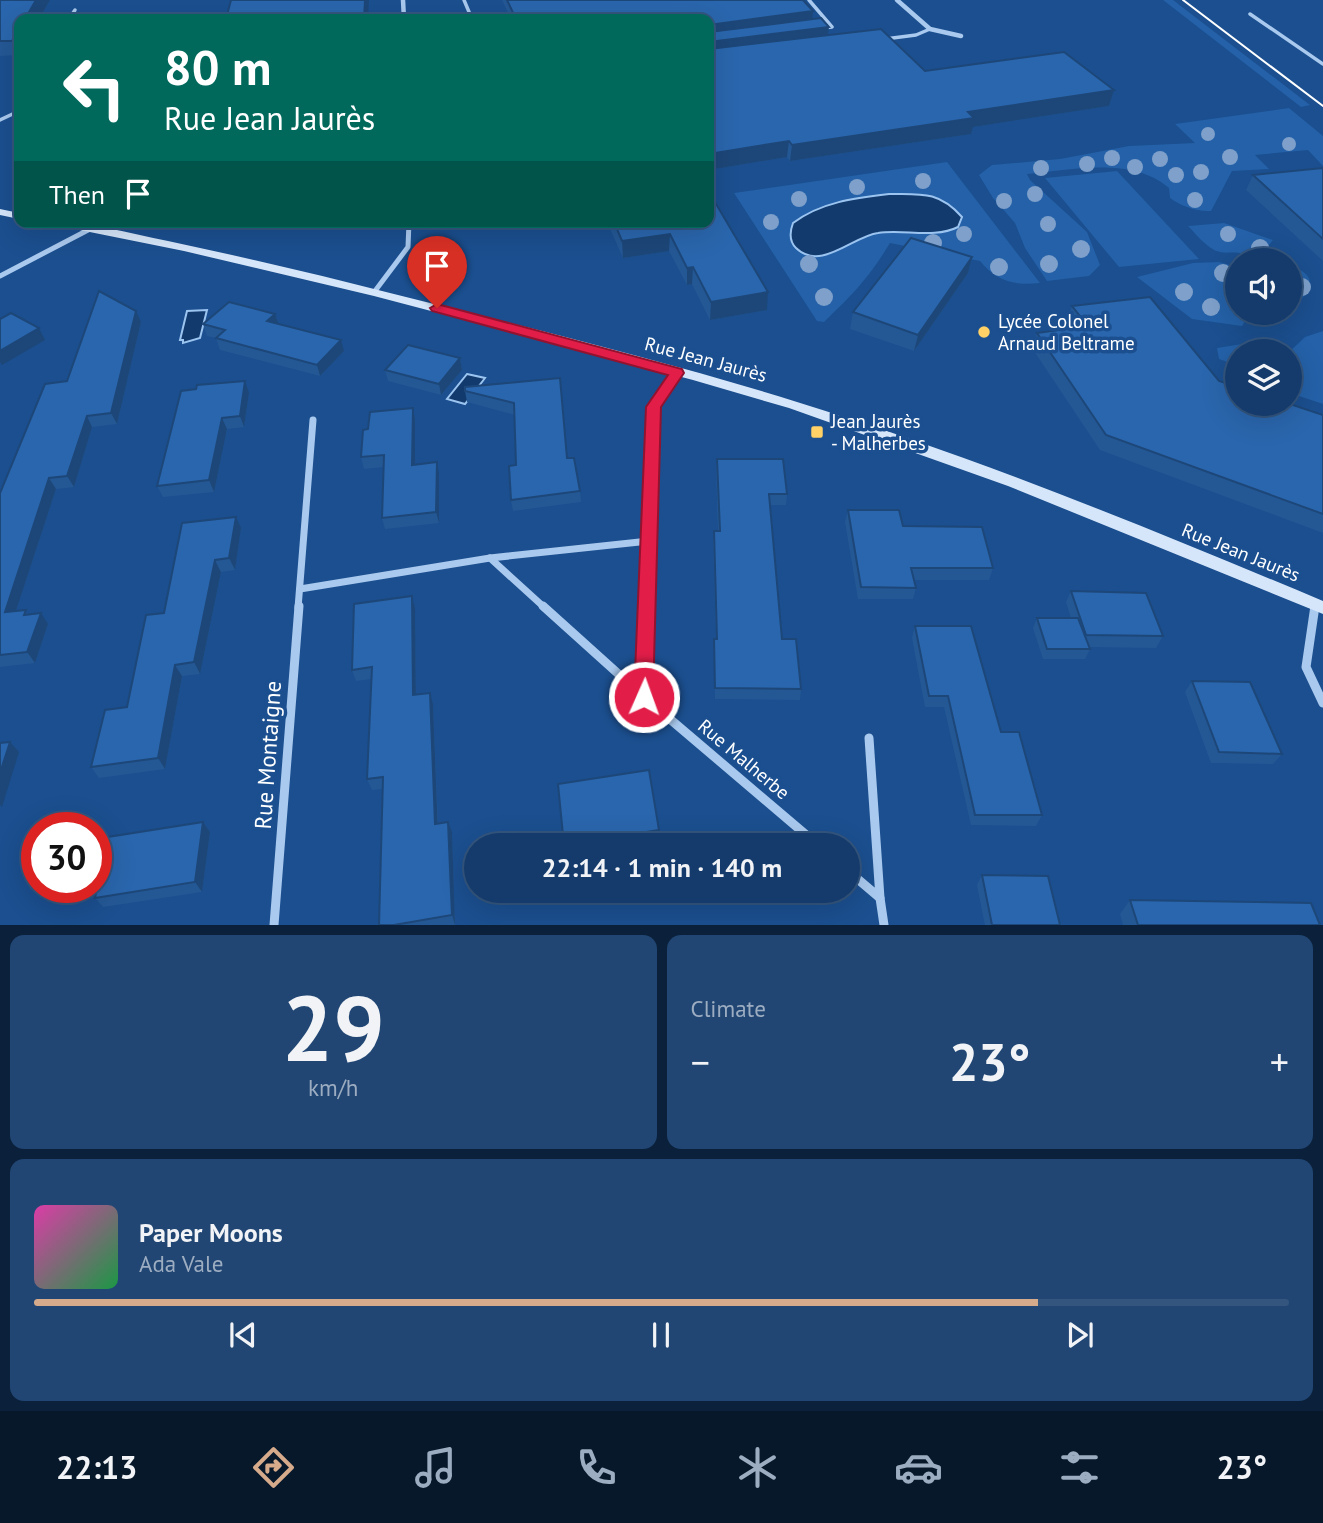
<!DOCTYPE html>
<html lang="en">
<head>
<meta charset="utf-8">
<style>
  :root { --surface:#143b6b; --page:#214673; --text:#f1f3f6; --muted:#9dadc1; --line:#33557e; --accent:#d6ab8b }
  body { margin:0; font-family:"PT Sans",sans-serif; background:var(--page); color:var(--text); height:100vh; display:flex; flex-direction:column; font-size:26px; white-space:nowrap }
  * { box-sizing:border-box; margin:0 }
  p { font-size:23px; color:var(--muted) }
  .icon { flex:none; width:38px; height:38px; fill:none; stroke:currentColor; stroke-width:2; stroke-linecap:round; stroke-linejoin:round }
  .map { position:relative; height:925px; overflow:hidden }
  .details { display:flex; flex-direction:column; gap:10px; padding:10px; background:#0b203b; flex:1 }
  .details>* { flex:none }
  .top-card { position:absolute; left:14px; top:14px; width:700px; height:214px; border-radius:14px; box-shadow:0 7px 28px #0002,0 0 0 2px var(--line); background:#00695c; color:#fff; overflow:hidden }
  .controls { position:absolute; left:1225px; top:248px; display:grid; gap:14px }
  .controls a { display:grid; place-items:center; width:77px; height:77px; border-radius:50%; background:var(--surface); box-shadow:0 7px 28px #0002,0 0 0 2px var(--line); font-size:35px }
  .speed { position:absolute; left:21px; top:812px; display:flex; gap:14px; font-size:35px; font-weight:700; text-align:center }
  .speed>* { display:grid; place-content:center; width:91px; height:91px; border-radius:50%; background:var(--surface); box-shadow:0 7px 28px #0002,0 0 0 2px var(--line); line-height:1 }
  .speed .limit { border:10px solid #d22; background:#fff; color:#111 }
  .pin { position:absolute; display:grid; place-items:center; width:60px; height:60px; color:#fff; margin:-72px -30px; border-radius:50% 50% 50% 0; rotate:-45deg; box-shadow:0 0 7px #0007 }
  .pin .icon { rotate:45deg }
  .me { position:absolute; width:77px; margin:-38px; rotate:2deg; stroke-linejoin:round; filter:drop-shadow(0 0 5px #0008) }
  .turn { display:flex; align-items:center; gap:24px; height:147px; padding:0 35px; font-size:32px }
  .turn .icon { width:91px; height:91px; stroke-width:2.5 }
  .turn b { display:block; font-size:49px; line-height:60px }
  .then { display:flex; align-items:center; height:66px; padding:0 35px; background:#0003; gap:14px; font-size:26px }
  .big { font-size:52px; font-weight:600; line-height:1.1 }
  .details .tile { flex:1; display:flex; flex-direction:column; justify-content:center; gap:10px; min-width:0; padding:0 24px; border-radius:14px; background:var(--page) }
  .details .dial { align-items:center; gap:0 }
  .dial b { font-size:91px; line-height:1 }
  .song { display:flex; align-items:center; gap:21px }
  .cover { width:84px; height:84px; border-radius:10px; background:linear-gradient(135deg,hsl(320 70% 55%),hsl(140 70% 35%)) }
  .played { height:7px; border-radius:4px; background:linear-gradient(90deg,var(--accent) 80%,var(--line) 80%) }
  .keys { display:flex; justify-content:space-around; direction:ltr }
  .heat { display:flex; justify-content:space-between; align-items:center; font-size:38px; direction:ltr }
  .details .tiles { flex:1; display:grid; gap:10px; grid-template-columns:1fr 1fr }
  .tile:last-child { grid-column:span 2 }
  .trip { position:absolute; left:464px; top:833px; width:396px; height:70px; border-radius:35px; background:var(--surface); box-shadow:0 7px 28px #0002,0 0 0 2px var(--line); font-weight:600; line-height:70px; text-align:center }
  .menu { display:flex; height:112px; justify-content:space-around; align-items:center; background:#08182b; color:var(--muted) }
  .menu .icon { width:49px; height:49px }
  .menu .on { color:var(--accent) }
  .menu b { font-size:32px; color:var(--text) }
  .map>svg:first-child { display:block }
  .green { fill:#2461a8 }
  .water { fill:#123a6d; stroke:#9cc4f0; stroke-width:2 }
  .lines { fill:none; stroke-linecap:round; stroke-linejoin:round }
  .lane { stroke:#a9c9ee; stroke-width:3.5 }
  .street-far3 { stroke:#a9c9ee; stroke-width:4.5 }
  .street-far2 { stroke:#a9c9ee; stroke-width:5 }
  .street-far1 { stroke:#a9c9ee; stroke-width:7 }
  .street { stroke:#a9c9ee; stroke-width:9 }
  .secondary { fill:#d6e6fa; fill-rule:evenodd }
  .tram { stroke:#fff; stroke-width:2 }
  .tree { fill:#7ea0ca }
  .wall { fill:#245895 }
  .shaded-wall { fill:#1d4779 }
  .building { fill:#2a66ad; stroke:#1d4779; stroke-width:2 }
  .route { fill:#e11d48; stroke:#92132f; stroke-width:2 }
  .poi-dot { fill:#ffd166; stroke:#1b4f8f; stroke-width:2.5 }
  .labels { text-anchor:middle; stroke-width:7; stroke-linejoin:round; paint-order:stroke }
  .poi-label { font-size:19px; fill:#fff; stroke:#1b4f8f; text-anchor:start }
  .street-label { font-size:19px; fill:#fff; stroke:#1b4f8f }
  .near-street-label { font-size:23px; fill:#fff; stroke:#1b4f8f }
</style>
</head>
<body>
<div class="map">
<svg width="1323" height="925" viewBox="0 0 1323 925">
  <rect width="100%" height="100%" fill="#1b4f8f"/>
  <g class="green">
    <polygon points="1163,0 1173,0 1310,105 1301,107"/>
    <path d="M1289,108L1323,136V166L1308,150L1255,155L1269,169L1232,171L1211,211C1197,212 1181,206 1170,198L1169,188C1132,156 1072,170 1027,174L1030,180L1087,232L1100,265L1089,276L1047,281L1025,248L1015,223L993,198L979,175L992,165L1060,159L1129,146L1195,143L1175,124Z"/>
    <path d="M947,162L1040,283C1015,286 996,281 980,261L890,243C868,279 854,293 824,322L817,321L734,193Z"/>
    <polygon points="1117,171 1199,259 1119,267 1045,178"/>
    <path d="M1224,223L1273,240L1258,258L1242,256L1243,254C1234,251 1228,254 1220,252C1207,249 1197,235 1188,226Z"/>
    <polygon points="1219,262 1237,267 1237,313 1250,313 1242,326 1192,319 1137,277 1193,263"/>
    <path d="M1290,266C1320,274 1313,295 1290,306Z"/>
    <polygon points="1323,331 1323,404 1290,393 1289,352 1305,337"/>
    <polygon points="1261,341 1266,343 1268,347 1262,352 1237,352 1237,365 1219,359 1217,348"/>
  </g>
  <g class="water">
    <path d="M889,194C921,194 939,191 962,217L958,227C934,239 904,229 878,233C853,236 821,272 796,248C789,241 790,231 793,223C821,202 855,198 889,194Z"/>
    <polygon points="207,310 200,338 183,343 183,340 180,340 187,311"/>
    <polygon points="467,374 485,378 465,404 447,399"/>
  </g>
  <g class="lines">
    <g class="lane">
      <polyline points="464,0 472,19"/>
      <polyline points="809,0 832,27 823,28"/>
      <polyline points="1250,14 1323,64"/>
      <polyline points="69,19 75,10"/>
      <polyline points="885,39 916,35 930,29"/>
      <polyline points="0,120 19,111"/>
    </g>
    <g class="street-far3">
      <polyline points="403,0 404,19"/>
      <polyline points="897,0 930,29 961,36"/>
    </g>
    <g class="street-far2">
      <polyline points="0,276 90,229"/>
      <polyline points="375,291 408,247 409,222"/>
    </g>
    <g class="street-far1">
      <polyline points="490,558 545,608"/>
      <polyline points="300,589 490,558 649,541"/>
      <polyline points="298,608 313,420"/>
      <polyline points="647,608 654,407 677,373"/>
      <polyline points="1315,608 1315,605"/>
    </g>
    <g class="street">
      <polyline points="543,606 644,697"/>
      <polyline points="647,606 644,697 818,845"/>
      <polyline points="1315,606 1306,667 1323,703"/>
      <polyline points="847,870 880,898 869,738"/>
      <polyline points="880,898 884,925"/>
      <polyline points="274,925 299,606"/>
    </g>
    <g class="secondary">
      <polygon points="0,209 19,213 19,219 0,215"/>
      <path d="M50,222C90,222 129,233 168,241C243,257 317,274 390,293C526,327 663,360 797,402C976,457 1151,529 1323,601V614L1008,486L789,408L693,380L374,296L184,251L55,225Z"/>
    </g>
    <polyline class="tram" points="1183,0 1323,106"/>
  </g>
  <g class="tree">
    <circle cx="1208" cy="134" r="7"/>
    <circle cx="1289" cy="144" r="7"/>
    <circle cx="1230" cy="157" r="8"/>
    <circle cx="1112" cy="158" r="8"/>
    <circle cx="1160" cy="159" r="8"/>
    <circle cx="1087" cy="164" r="8"/>
    <circle cx="1135" cy="167" r="8"/>
    <circle cx="1041" cy="168" r="8"/>
    <circle cx="1201" cy="172" r="8"/>
    <circle cx="1176" cy="175" r="8"/>
    <circle cx="923" cy="181" r="8"/>
    <circle cx="857" cy="187" r="8"/>
    <circle cx="1035" cy="194" r="8"/>
    <circle cx="799" cy="199" r="8"/>
    <circle cx="1195" cy="200" r="8"/>
    <circle cx="1004" cy="201" r="8"/>
    <circle cx="771" cy="222" r="8"/>
    <circle cx="1048" cy="224" r="8"/>
    <circle cx="964" cy="234" r="8"/>
    <circle cx="1228" cy="234" r="8"/>
    <circle cx="933" cy="243" r="9"/>
    <circle cx="1260" cy="248" r="9"/>
    <circle cx="1081" cy="249" r="9"/>
    <circle cx="809" cy="264" r="9"/>
    <circle cx="1049" cy="264" r="9"/>
    <circle cx="999" cy="267" r="9"/>
    <circle cx="1223" cy="273" r="9"/>
    <circle cx="1302" cy="287" r="9"/>
    <circle cx="1184" cy="292" r="9"/>
    <circle cx="824" cy="297" r="9"/>
    <circle cx="1211" cy="307" r="9"/>
  </g>
  <g class="wall">
    <polygon points="0,0 50,0 39,19 19,19 18,55 0,56"/>
    <polygon points="502,0 803,0 812,19 828,35 925,71 1114,90 1109,106 973,127 971,134 790,161 787,157 709,170 709,19 511,19"/>
    <polygon points="1323,168 1323,261 1246,190 1253,175"/>
    <polygon points="607,222 709,222 767,310 710,320 692,284 687,285 669,251 623,258"/>
    <polygon points="972,257 968,273 914,351 850,329 853,312"/>
    <polygon points="1072,306 1219,381 1323,415 1323,533 1100,450 1032,348 1037,333 1072,328 1067,321"/>
    <polygon points="275,314 279,324 344,351 320,376 220,350 216,338 207,336 203,324"/>
    <polygon points="141,322 117,424 92,427 74,487 56,489 16,611 29,614 48,624 35,663 0,667 0,493 67,381"/>
    <polygon points="460,358 462,370 441,395 388,381 385,370"/>
    <polygon points="560,378 567,458 580,491 581,502 513,511 511,500 516,465 515,415 467,402 465,391"/>
    <polygon points="181,391 249,393 244,427 227,429 214,492 163,497 157,486"/>
    <polygon points="413,408 415,419 415,464 439,474 439,523 385,529 382,518 384,467 364,469 361,457 368,429"/>
    <polygon points="717,459 787,494 786,505 770,505 782,639 801,689 800,700 715,699 714,650 714,639 716,639 713,542 714,531 718,531 716,471"/>
    <polygon points="848,510 903,526 993,568 989,580 914,580 916,588 913,599 858,599 845,522"/>
    <polygon points="241,528 235,570 221,572 200,674 182,676 165,769 99,778 91,767 127,707 164,613"/>
    <polygon points="1071,591 1163,636 1156,648 1089,647 1090,649 1085,659 1043,659 1033,628 1037,618 1071,618 1066,602"/>
    <polygon points="412,596 415,608 416,695 430,693 433,704 438,823 452,832 455,925 379,925 382,789 372,790 367,779 371,679 356,681 352,670"/>
    <polygon points="915,626 1001,732 1042,815 1036,826 971,825 944,707 925,707 912,638"/>
    <polygon points="1192,681 1282,754 1273,764 1211,763 1185,692"/>
    <polygon points="203,822 210,832 202,892 103,907 95,898"/>
    <polygon points="659,830 659,841 631,845 564,845"/>
    <polygon points="982,875 1060,925 985,925 977,885"/>
    <polygon points="1130,900 1320,925 1123,925 1120,914"/>
  </g>
  <g class="shaded-wall">
    <polygon points="36,0 50,0 39,19 25,19"/>
    <polygon points="365,0 369,0 368,19 364,19"/>
    <polygon points="813,11 812,25 709,40 709,25"/>
    <polygon points="829,27 827,42 709,57 709,42"/>
    <polygon points="19,28 19,53 18,55 12,41"/>
    <polygon points="1114,90 1109,106 973,127 971,134 790,161 792,145 968,112"/>
    <polygon points="789,141 787,157 709,170 709,154"/>
    <polygon points="670,234 669,251 623,258 622,241"/>
    <polygon points="972,257 968,273 914,351 918,335"/>
    <polygon points="693,267 692,284 687,285 687,268"/>
    <polygon points="768,292 767,310 710,320 711,302"/>
    <polygon points="136,311 141,322 117,424 111,413"/>
    <polygon points="275,314 279,325 267,321"/>
    <polygon points="39,328 45,340 2,365 0,362 0,351"/>
    <polygon points="341,340 344,351 320,376 317,365"/>
    <polygon points="460,358 462,370 441,395 439,384"/>
    <polygon points="245,381 249,393 244,427 240,416"/>
    <polygon points="413,408 415,419 415,476 412,465"/>
    <polygon points="87,416 92,427 74,487 67,476"/>
    <polygon points="222,418 227,429 214,492 209,480"/>
    <polygon points="437,462 439,474 439,523 436,512"/>
    <polygon points="49,478 56,489 12,623 5,612"/>
    <polygon points="236,517 241,528 235,570 229,558"/>
    <polygon points="215,560 221,572 200,674 194,662"/>
    <polygon points="412,596 415,608 416,707 413,695"/>
    <polygon points="41,613 48,624 35,663 27,652"/>
    <polygon points="175,665 182,676 165,769 158,758"/>
    <polygon points="430,693 433,704 438,834 435,824"/>
    <polygon points="10,742 19,752 2,807 0,805 0,773"/>
    <polygon points="203,822 210,832 202,892 195,882"/>
    <polygon points="448,822 452,832 455,925 452,915"/>
  </g>
  <g class="building">
    <polygon points="0,0 36,0 25,19 19,19 19,28 12,41 0,41"/>
    <polygon points="231,0 365,0 364,19 226,19"/>
    <polygon points="507,0 803,0 813,11 709,25 709,19 516,19"/>
    <polygon points="821,18 829,27 709,42 709,32"/>
    <polygon points="881,29 925,71 1064,52 1114,90 968,112 974,118 792,145 789,141 709,154 709,49"/>
    <polygon points="1323,168 1323,239 1253,175"/>
    <polygon points="709,192 768,292 711,302 693,267 687,268 670,234 622,241 614,222 709,222"/>
    <polygon points="911,238 972,257 918,335 853,312"/>
    <polygon points="99,291 136,311 111,413 87,416 67,476 49,478 5,612 26,610 24,615 41,613 27,652 0,655 0,493 45,384 67,381"/>
    <polygon points="1150,297 1219,381 1237,387 1237,404 1290,404 1323,415 1323,514 1106,435 1037,333 1088,326 1072,306"/>
    <polygon points="229,302 275,314 267,321 341,340 317,365 216,338 225,330 203,324"/>
    <polygon points="11,313 39,328 0,351 0,319"/>
    <polygon points="408,345 460,358 439,384 385,370"/>
    <polygon points="560,378 567,458 574,458 580,491 511,500 509,466 516,465 514,403 465,391 465,387"/>
    <polygon points="245,381 240,416 222,418 209,480 157,486 181,391 196,389 197,385"/>
    <polygon points="413,408 412,465 437,462 436,512 382,518 384,455 361,457 363,430 368,429 370,412"/>
    <polygon points="717,459 783,459 787,494 769,494 782,639 796,639 801,689 715,688 714,639 717,639 714,531 720,531"/>
    <polygon points="848,510 899,510 903,526 982,527 993,568 911,568 916,588 861,587"/>
    <polygon points="236,517 229,558 215,560 194,662 175,665 158,758 91,767 105,710 127,707 146,615 164,613 182,523"/>
    <polygon points="1071,591 1146,593 1163,636 1086,635"/>
    <polygon points="412,596 413,695 430,693 435,824 448,822 452,915 394,925 379,925 383,777 367,779 372,667 352,670 354,604"/>
    <polygon points="1037,618 1078,618 1090,649 1047,649"/>
    <polygon points="915,626 971,626 1001,732 1019,732 1042,815 975,815 948,696 929,696"/>
    <polygon points="1192,681 1250,682 1282,754 1219,752"/>
    <polygon points="10,742 0,773 0,743"/>
    <polygon points="649,770 659,830 564,845 558,784"/>
    <polygon points="203,822 195,882 95,898 108,837"/>
    <polygon points="982,875 1048,876 1060,925 992,925"/>
    <polygon points="1130,900 1311,903 1320,925 1138,925"/>
  </g>
  <polygon class="route" points="437,304 682,369 684,373 661,407 653,697 651,703 644,705 637,703 634,697 646,407 668,375 432,311 430,308"/>
  <g class="poi-dot">
    <circle cx="984" cy="332" r="7"/>
    <rect x="810" y="425" width="14" height="14" rx="3.5"/>
  </g>
  <g class="labels">
    <g class="poi-label">
      <text x="998" y="328">Lycée Colonel<tspan x="998" dy="22">Arnaud Beltrame</tspan></text>
      <text x="831" y="428">Jean Jaurès<tspan x="831" dy="22">- Malherbes</tspan></text>
    </g>
    <g class="street-label">
      <text transform="translate(706 359) rotate(15)" y="7">Rue Jean Jaurès</text>
      <text transform="translate(1241 552) rotate(22)" y="7">Rue Jean Jaurès</text>
      <text transform="translate(744 759) rotate(40)" y="7">Rue Malherbe</text>
    </g>
    <g class="near-street-label">
      <text transform="translate(268 755) rotate(-86)" y="8">Rue Montaigne</text>
    </g>
  </g>
</svg>
<div class="controls">
<a><svg class="icon" aria-label="sound" viewBox="0 0 24 24"><path d="M4 9h4l5-4v14l-5-4H4zM17 9q2 3 0 6"/></svg></a>
<a><svg class="icon" aria-label="layers" viewBox="0 0 24 24"><path d="M12 4l9 5-9 5-9-5zM3 14l9 5 9-5"/></svg></a>
</div>
<div class="speed"><div class="limit">30</div></div>
<div class="pin" style="left:437px;top:308px;background:#d93025"><svg class="icon" aria-label="arrive" viewBox="0 0 24 24"><path d="M6 21V4h12l-3 4 3 4H6"/></svg></div>
<svg class="me" style="left:644px;top:697px" viewBox="-20 -20 40 40"><circle r="17" fill="#e11d48" stroke="#fff" stroke-width="3"/><path d="M0-11L8 9 0 5-8 9z" fill="#fff"/></svg>
<div class="trip">22:14 · 1 min · 140 m</div>
<div class="top-card">
<div class="turn"><svg class="icon" aria-label="left" viewBox="0 0 24 24"><path d="M17 20v-9H6M10 6l-5 5 5 5"/></svg><div><b>80 m</b>Rue Jean Jaurès</div></div>
<div class="then">Then<svg class="icon" aria-label="arrive" viewBox="0 0 24 24"><path d="M6 21V4h12l-3 4 3 4H6"/></svg></div>
</div>
</div>
<section class="details">
<div class="tiles">
<div class="tile dial"><b>29</b><p>km/h</p></div>
<div class="tile"><p>Climate</p>
<div class="heat"><a>−</a><b class="big">23°</b><a>+</a></div>
</div>
<div class="tile">
<div class="song"><i class="cover"></i><div><b>Paper Moons</b><p>Ada Vale</p></div></div>
<div class="played"></div>
<div class="keys"><svg class="icon" aria-label="previous" viewBox="0 0 24 24"><path d="M18 5L8 12l10 7zM5 5v14"/></svg><svg class="icon" aria-label="pause" viewBox="0 0 24 24"><path d="M8 5v14M16 5v14"/></svg><svg class="icon" aria-label="next" viewBox="0 0 24 24"><path d="M6 5l10 7-10 7zM19 5v14"/></svg></div>
</div>
</div>
</section>
<nav class="menu">
<b>22:13</b>
<svg class="icon on" aria-label="directions" viewBox="0 0 24 24"><path d="M12 3l9 9-9 9-9-9zM9 14v-3h6M13 9l2 2-2 2"/></svg>
<svg class="icon" aria-label="music" viewBox="0 0 24 24"><path d="M9 18V5l10-2v13"/><circle cx="6" cy="18" r="3"/><circle cx="16" cy="16" r="3"/></svg>
<svg class="icon" aria-label="phone" viewBox="0 0 24 24"><path d="M5 4h4l2 5-3 2q2 4 5 5l2-3 5 2v4C11 20 4 13 5 4z"/></svg>
<svg class="icon" aria-label="climate" viewBox="0 0 24 24"><path d="M12 3v18M4 7l16 10M4 17L20 7"/></svg>
<svg class="icon" aria-label="car" viewBox="0 0 24 24"><path d="M5 17H2v-5l4-1 3-4h7l3 4 3 1v5h-3M9 17h6M6 11h13"/><circle cx="7" cy="17" r="2"/><circle cx="17" cy="17" r="2"/></svg>
<svg class="icon" aria-label="filters" viewBox="0 0 24 24"><path d="M4 7h16M4 17h16"/><circle cx="9" cy="7" r="2"/><circle cx="15" cy="17" r="2"/></svg>
<b>23°</b>
</nav>
</body>
</html>
